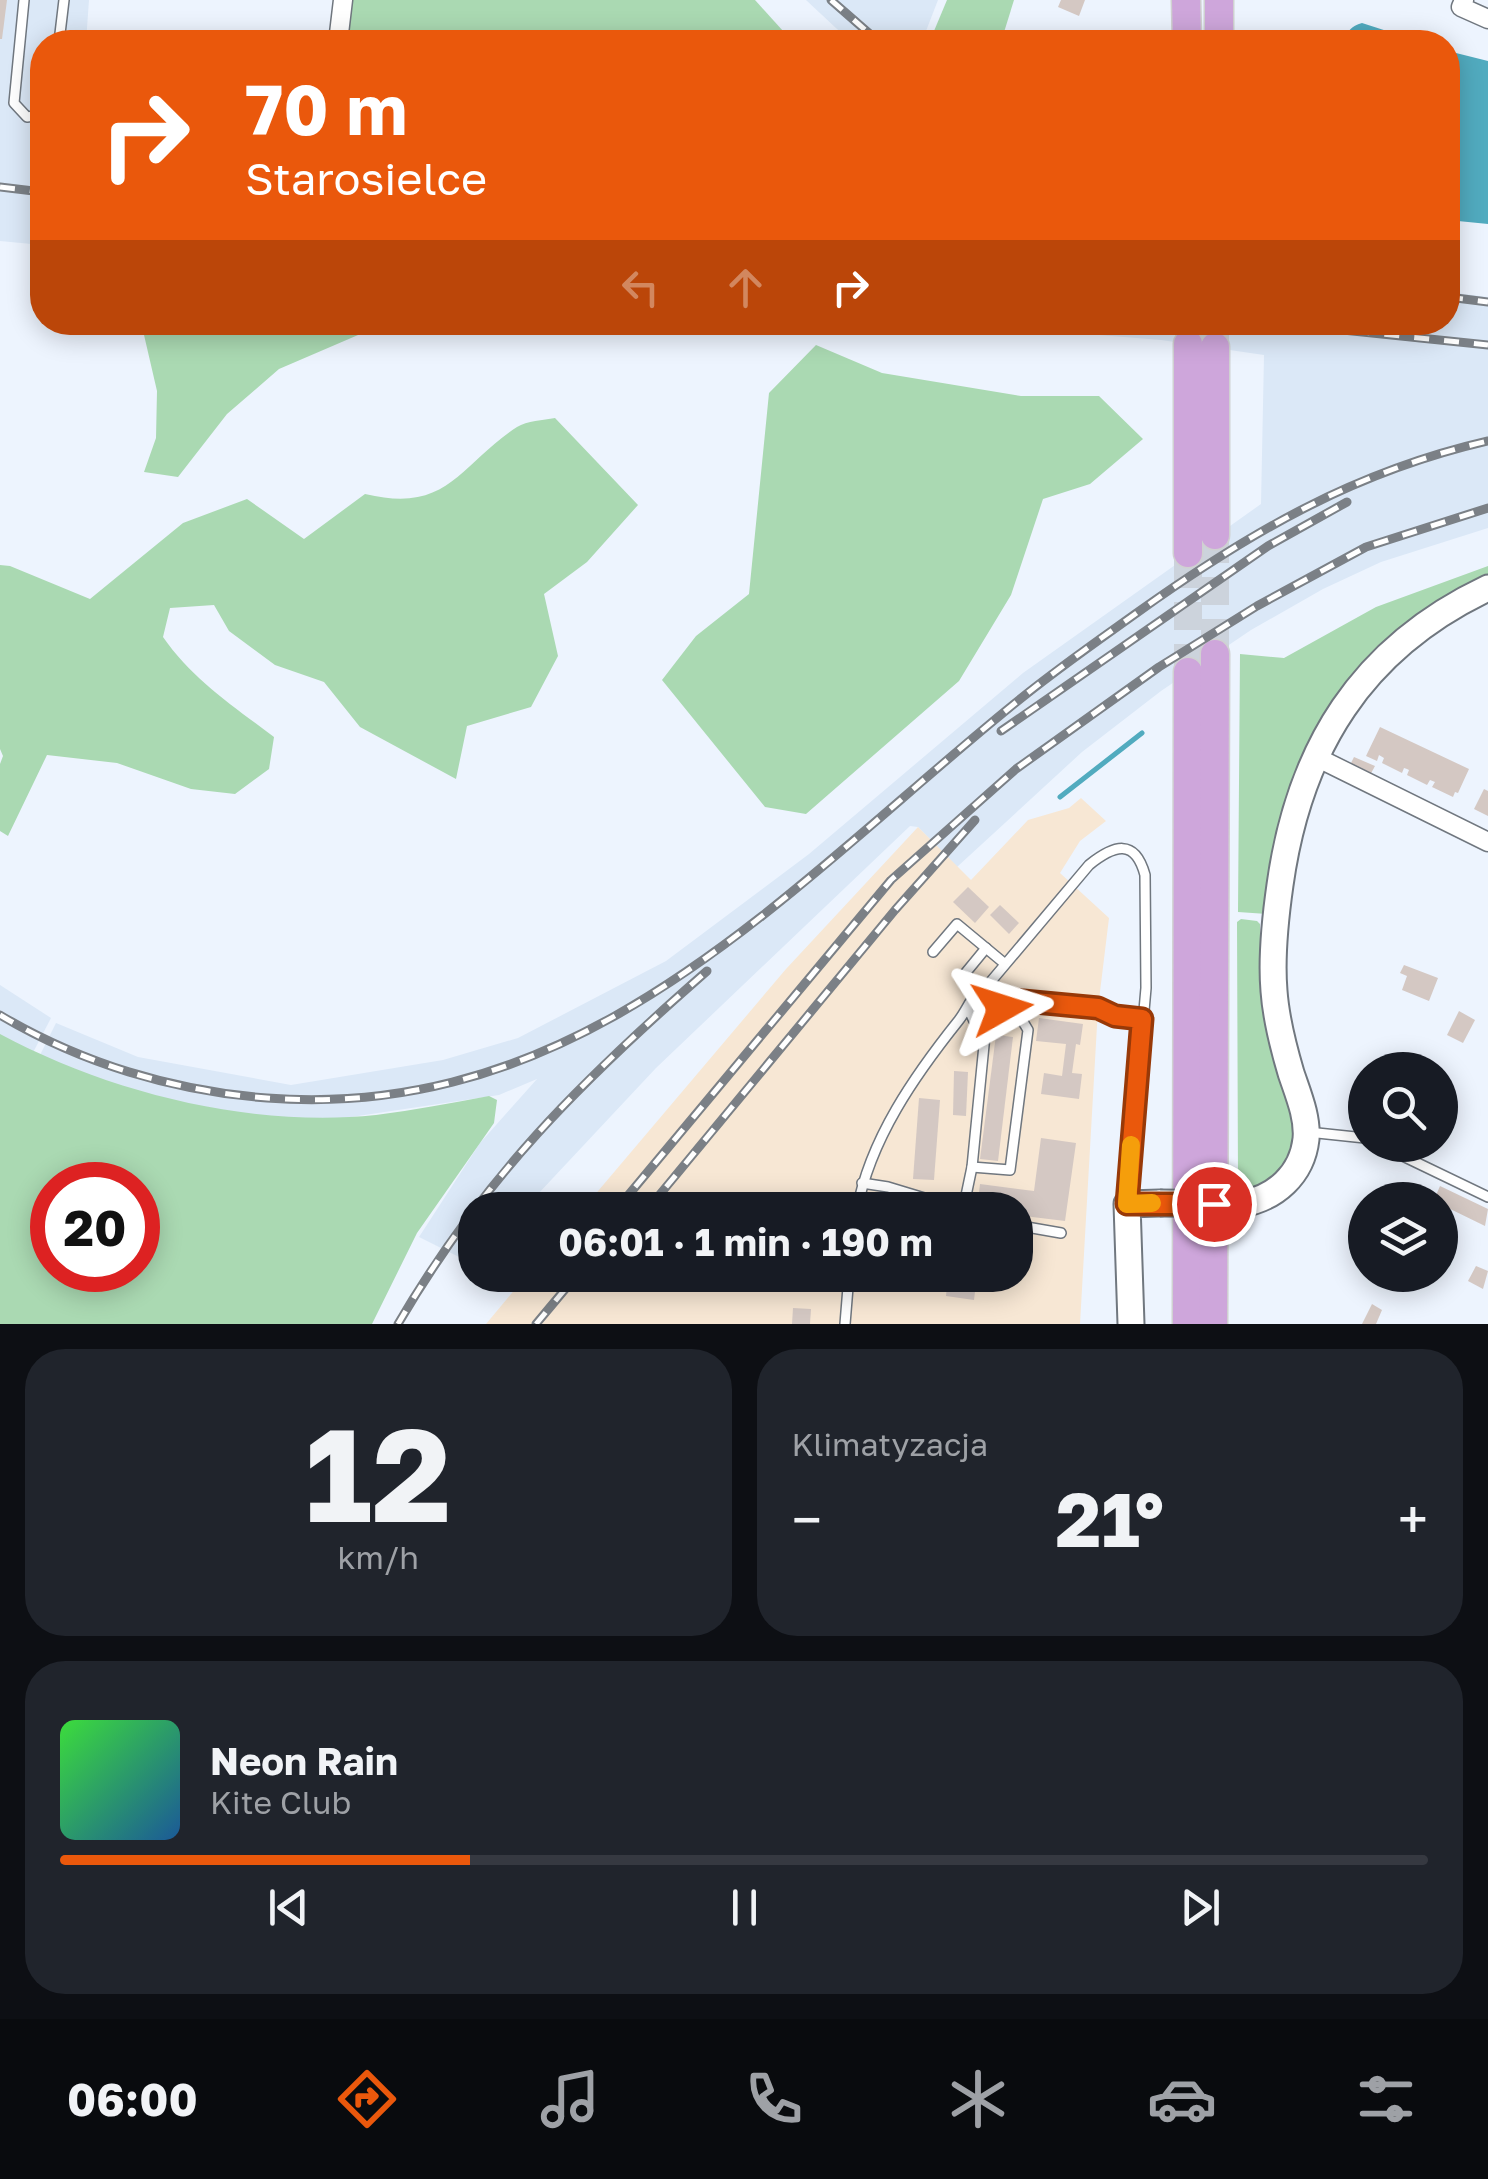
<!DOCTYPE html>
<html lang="pl">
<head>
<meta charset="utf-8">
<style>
  :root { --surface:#171b24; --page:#20242c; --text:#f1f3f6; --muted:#9ea1a6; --line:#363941; --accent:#ea580c }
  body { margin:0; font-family:"Golos Text",sans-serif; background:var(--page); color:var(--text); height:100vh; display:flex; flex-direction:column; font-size:38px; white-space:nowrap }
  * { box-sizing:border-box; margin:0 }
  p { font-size:32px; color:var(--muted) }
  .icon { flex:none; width:55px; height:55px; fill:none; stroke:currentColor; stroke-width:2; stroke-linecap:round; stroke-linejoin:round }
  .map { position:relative; height:1324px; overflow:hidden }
  .side { display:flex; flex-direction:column; gap:25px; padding:25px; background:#0d0f14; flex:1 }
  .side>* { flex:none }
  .guide { position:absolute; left:30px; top:30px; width:1430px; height:305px; border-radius:40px; box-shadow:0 5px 25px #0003; background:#ea580c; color:#fff; overflow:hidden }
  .buttons { position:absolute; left:1348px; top:1052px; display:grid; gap:20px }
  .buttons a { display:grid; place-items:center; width:110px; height:110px; border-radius:50%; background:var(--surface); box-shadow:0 5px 25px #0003; font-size:50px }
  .speed { position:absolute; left:30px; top:1162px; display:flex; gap:20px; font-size:50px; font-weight:700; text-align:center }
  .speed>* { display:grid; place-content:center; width:130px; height:130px; border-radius:50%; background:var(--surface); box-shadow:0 5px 25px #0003; line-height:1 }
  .speed .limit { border:15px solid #d22; background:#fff; color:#111 }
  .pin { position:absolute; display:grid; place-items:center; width:85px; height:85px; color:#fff; margin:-42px; border:5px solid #fff; border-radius:50%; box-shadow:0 2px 10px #0007 }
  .me { position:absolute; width:110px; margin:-55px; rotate:84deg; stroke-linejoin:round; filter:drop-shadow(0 0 8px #0008) }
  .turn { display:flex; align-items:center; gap:35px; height:210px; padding:0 50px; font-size:45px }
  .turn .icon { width:130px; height:130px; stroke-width:2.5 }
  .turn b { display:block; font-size:70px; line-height:85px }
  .lanes { display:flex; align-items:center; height:95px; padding:0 50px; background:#0003; justify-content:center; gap:50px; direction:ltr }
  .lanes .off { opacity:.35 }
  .big { font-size:75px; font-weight:700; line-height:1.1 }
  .side .tile { flex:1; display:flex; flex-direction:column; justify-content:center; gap:15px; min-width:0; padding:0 35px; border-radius:40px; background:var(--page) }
  .side .dial { align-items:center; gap:0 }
  .dial b { font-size:130px; line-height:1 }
  .song { display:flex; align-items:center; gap:30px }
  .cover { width:120px; height:120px; border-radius:15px; background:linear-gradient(135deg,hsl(120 70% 55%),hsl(210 70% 35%)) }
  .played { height:10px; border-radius:5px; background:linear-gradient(90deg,var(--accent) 30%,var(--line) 30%) }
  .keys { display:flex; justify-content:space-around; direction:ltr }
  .heat { display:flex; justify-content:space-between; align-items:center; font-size:55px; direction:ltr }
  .side .tiles { flex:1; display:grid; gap:25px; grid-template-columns:1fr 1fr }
  .tile:last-child { grid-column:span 2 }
  .trip { position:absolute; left:458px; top:1192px; width:575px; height:100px; border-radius:40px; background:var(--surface); box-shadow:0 5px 25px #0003; font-weight:700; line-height:100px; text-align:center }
  .tabs { display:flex; height:160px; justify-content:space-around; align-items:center; background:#090b0e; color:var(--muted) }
  .tabs .icon { width:70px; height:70px }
  .tabs .current { color:var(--accent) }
  .tabs b { font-size:45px; color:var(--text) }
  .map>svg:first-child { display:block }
  .built { fill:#dbe8f7 }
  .industrial { fill:#f7e7d4 }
  .green { fill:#aad9b2; fill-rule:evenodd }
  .water { fill:#51abbf }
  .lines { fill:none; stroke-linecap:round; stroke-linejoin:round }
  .stream { stroke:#51abbf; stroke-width:5 }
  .building { fill:#d4c8c3 }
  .primary-tunnel { stroke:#ccd3dc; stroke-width:28; stroke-dasharray:28 14; stroke-linecap:butt }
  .lane-casing { stroke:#70777f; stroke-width:12 }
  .street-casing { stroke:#70777f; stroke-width:21 }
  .secondary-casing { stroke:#70777f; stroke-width:29 }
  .primary-casing { stroke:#d0d1d1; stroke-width:31 }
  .lane { stroke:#fff; stroke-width:9 }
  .street { stroke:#fff; stroke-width:18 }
  .secondary { stroke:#fff; stroke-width:25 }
  .primary { stroke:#cea6db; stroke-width:28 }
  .rail-casing { stroke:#7b8086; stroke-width:9 }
  .rail { stroke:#fff; stroke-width:5; stroke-dasharray:15; stroke-linecap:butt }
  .secondary-bridge-casing { stroke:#70777f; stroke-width:29; stroke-linecap:butt }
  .secondary-bridge { stroke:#fff; stroke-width:25 }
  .route-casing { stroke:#983908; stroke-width:25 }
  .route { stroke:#ea580c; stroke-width:18 }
  .slow { stroke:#f59e0b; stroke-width:18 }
</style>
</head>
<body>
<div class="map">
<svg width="1488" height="1324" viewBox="0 0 1488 1324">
  <rect width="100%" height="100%" fill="#edf4fe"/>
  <g class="built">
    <polygon points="0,0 89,0 86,42 42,42 42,245 0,241"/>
    <polygon points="806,0 938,0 926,31 941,42 851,42"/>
    <polygon points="1448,292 1488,297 1488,528 1381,562 1323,589 1251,630 1161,691 1082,752 957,867 918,827 910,826 656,1068 523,1210 475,1210 475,1265 419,1237 480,1143 537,1079 499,1095 277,1128 33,1069 56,1023 138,1057 291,1085 443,1060 518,1038 666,961 809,854 1023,673 1261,504 1264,355 1161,340 952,323 1448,322"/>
    <polygon points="0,985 51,1018 26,1066 0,1050"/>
  </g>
  <polygon class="industrial" points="1081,798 1106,821 1080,841 1060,873 1109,918 1098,1008 1080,1324 486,1324 527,1275 1015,1275 1015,1210 582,1210 786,969 918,827 971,880 1028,820 1069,808"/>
  <g class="green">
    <polygon points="350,0 755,0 793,42 345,42"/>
    <polygon points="947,0 1014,0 1001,42 965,42 934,31"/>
    <polygon points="141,322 386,322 386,323 279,369 227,414 178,477 144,472 156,438 157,391"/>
    <polygon points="816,345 882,373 1021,396 1099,396 1143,439 1090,484 1043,499 1011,595 959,681 806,814 765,807 662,680 696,636 749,594 769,393"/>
    <path d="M555,418L638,505L587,562L544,594L558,656L531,707L467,726L456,779L360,727L324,682L275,665L229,631L214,605L170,608L163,637C192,679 233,706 274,737L269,769L235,794L191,789L117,763L47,755L8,836L0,831V764L3,756L0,749V565L10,566L90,599L183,523L247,499L304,539L365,494C449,514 458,466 517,427C527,421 543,420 555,418Z"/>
    <polygon points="1488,566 1488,578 1356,674 1267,914 1238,912 1240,654 1284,658 1376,607"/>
    <polygon points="1241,919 1257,921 1260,924 1260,993 1265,993 1293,1119 1294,1145 1282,1172 1253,1190 1248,1179 1238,1182 1237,922"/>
    <path d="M0,1034C110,1093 251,1128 376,1115C414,1110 452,1103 489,1096L497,1100L494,1123L417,1233L372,1324H0ZM52,1185H138V1270H52Z"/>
  </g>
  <g class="water">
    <path d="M1362,23L1421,42H1345C1347,31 1351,26 1362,23Z"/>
    <polygon points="1448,51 1488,61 1488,224 1448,220"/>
  </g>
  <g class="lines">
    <polyline class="stream" points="1060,797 1142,733"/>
  </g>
  <g class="building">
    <polygon points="0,0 7,0 2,39 0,39"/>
    <polygon points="1061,0 1085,0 1079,16 1058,7"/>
    <polygon points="1380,727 1469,769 1458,793 1455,792 1453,797 1432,787 1435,782 1430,780 1427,785 1407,775 1409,770 1407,769 1404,768 1402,773 1382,763 1384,758 1379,755 1377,761 1366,756"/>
    <polygon points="1354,757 1375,766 1369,777 1349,767"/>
    <polygon points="1484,789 1488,791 1488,816 1474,809"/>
    <polygon points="968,887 989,907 975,923 953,902"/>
    <polygon points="1000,905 1019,923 1009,934 990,915"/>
    <polygon points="1404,965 1438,978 1429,1001 1402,990 1407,976 1400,973"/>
    <polygon points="1459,1011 1475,1020 1463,1043 1447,1035"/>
    <polygon points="1039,1018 1083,1024 1080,1045 1076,1044 1072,1073 1082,1074 1079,1099 1041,1094 1044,1073 1062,1076 1066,1044 1036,1041"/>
    <polygon points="996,1035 1013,1037 998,1161 980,1159"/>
    <polygon points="954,1071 968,1072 966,1116 953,1115"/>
    <polygon points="919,1098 940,1100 934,1180 913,1179"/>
    <polygon points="1041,1138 1076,1143 1065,1221 1015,1215 1015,1210 977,1209 980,1184 1034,1191"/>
    <polygon points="1440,1186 1488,1209 1485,1226 1440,1204 1440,1200 1434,1200"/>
    <polygon points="1476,1266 1488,1271 1483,1289 1468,1281"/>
    <polygon points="813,1275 831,1275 830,1289 812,1288"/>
    <polygon points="948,1275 977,1275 974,1300 946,1296"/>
    <polygon points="1372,1304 1382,1310 1376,1324 1362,1324"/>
    <polygon points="793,1308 811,1309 810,1324 792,1324"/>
  </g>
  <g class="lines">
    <g class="primary-tunnel">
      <polyline points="1215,322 1215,347"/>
      <polyline points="1215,535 1215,654"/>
      <polyline points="1188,672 1188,553"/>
    </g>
    <g class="lane-casing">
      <g id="lane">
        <polyline points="24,0 14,103 27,117 42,115"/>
        <polyline points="59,42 64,0"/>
        <polyline points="933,952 957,924 1004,963"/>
        <polyline points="963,976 986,948"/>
        <path d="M982,992L1089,865C1114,845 1135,838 1145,875L1146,988L1127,1203"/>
        <polyline points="1001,1003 1013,1000 1098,1008 1115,1016 1141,1019"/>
        <polyline points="1308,1132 1365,1138"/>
        <polyline points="1380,1145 1488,1197"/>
        <path d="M972,1167L1010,1170L1028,1030C1021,1017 1016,1013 1001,1012"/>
        <polyline points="862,1183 888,1187 964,1210"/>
        <path d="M857,1210C870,1139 915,1075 959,1020C966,1011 969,1002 976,994H993L1002,1008L998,1019L986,1025L974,1021L968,1008"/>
        <polyline points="963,1210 972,1167 986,1025"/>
        <polyline points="1015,1225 1061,1233"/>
        <polyline points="845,1324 849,1275"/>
      </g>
    </g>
    <g class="street-casing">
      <g id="street">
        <polyline points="1464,0 1461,7 1488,19"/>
        <polyline points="338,42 343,0"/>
        <polyline points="1314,756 1488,842"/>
      </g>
    </g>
    <g class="secondary-casing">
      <g id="secondary">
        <path d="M1242,1204C1275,1198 1302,1175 1306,1139C1308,1117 1298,1094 1291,1073C1283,1046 1276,1019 1274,991C1271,956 1275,920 1280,885C1299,749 1361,648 1488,588"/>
        <polyline points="1131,1324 1127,1204 1160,1203"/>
      </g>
    </g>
    <g class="primary-casing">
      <g id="primary">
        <polyline points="1186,0 1187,42"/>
        <polyline points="1219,42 1219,0"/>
        <polyline points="1188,344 1188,553"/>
        <polyline points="1215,347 1215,535"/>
        <polyline points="1187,1324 1188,672"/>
        <polyline points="1213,1324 1215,654"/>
      </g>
    </g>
    <use href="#lane" class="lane"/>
    <use href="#street" class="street"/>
    <use href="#secondary" class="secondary"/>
    <use href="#primary" class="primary"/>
    <g class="rail-casing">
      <g id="rail">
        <polyline points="831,0 879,42"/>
        <polyline points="0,187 42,192"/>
        <polyline points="1448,297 1488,302"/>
        <polyline points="1265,322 1488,345"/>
        <polyline points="1001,731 1268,546 1347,502"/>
        <path d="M0,1015C81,1063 173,1091 267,1098C587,1122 788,887 1014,704C1054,671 1096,642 1138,612C1249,533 1353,472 1488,441"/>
        <polyline points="616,1210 891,880 1016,769 1159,667 1257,606 1366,547 1488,508"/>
        <polyline points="647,1210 895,910 975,820"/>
        <path d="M398,1324C484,1177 580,1082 707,971"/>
        <polyline points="536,1324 577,1275"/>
      </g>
    </g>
    <use href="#rail" class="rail"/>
    <g class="secondary-bridge-casing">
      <polyline id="secondary-bridge" points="1160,1203 1242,1204"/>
    </g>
    <use href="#secondary-bridge" class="secondary-bridge"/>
  </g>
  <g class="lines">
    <g class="route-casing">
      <polyline id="route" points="1002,1008 1001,1004 1013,1000 1098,1008 1115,1016 1142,1019 1127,1204 1214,1204"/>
    </g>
    <use href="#route" class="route"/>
    <polyline class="slow" points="1131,1145 1127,1204 1152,1203"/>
  </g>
</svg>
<div class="buttons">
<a><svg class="icon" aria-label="search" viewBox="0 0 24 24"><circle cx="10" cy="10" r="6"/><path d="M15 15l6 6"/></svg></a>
<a><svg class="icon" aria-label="layers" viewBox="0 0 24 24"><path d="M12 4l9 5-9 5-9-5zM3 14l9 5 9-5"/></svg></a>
</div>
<div class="speed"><div class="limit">20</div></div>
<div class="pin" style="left:1214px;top:1204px;background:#d93025"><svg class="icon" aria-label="arrive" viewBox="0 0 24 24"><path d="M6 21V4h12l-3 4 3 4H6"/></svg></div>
<svg class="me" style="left:1002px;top:1008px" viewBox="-20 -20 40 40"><path d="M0-17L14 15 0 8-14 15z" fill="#ea580c" stroke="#fff" stroke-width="4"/></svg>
<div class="trip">06:01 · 1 min · 190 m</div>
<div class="guide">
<div class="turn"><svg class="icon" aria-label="right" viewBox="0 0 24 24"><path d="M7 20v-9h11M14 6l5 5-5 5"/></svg><div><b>70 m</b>Starosielce</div></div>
<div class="lanes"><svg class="icon off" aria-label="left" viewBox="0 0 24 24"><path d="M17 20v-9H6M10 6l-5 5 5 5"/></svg><svg class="icon off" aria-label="ahead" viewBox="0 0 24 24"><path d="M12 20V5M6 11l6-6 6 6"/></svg><svg class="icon" aria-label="right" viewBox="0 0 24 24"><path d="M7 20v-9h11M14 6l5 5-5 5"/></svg></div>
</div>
</div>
<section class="side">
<div class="tiles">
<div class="tile dial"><b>12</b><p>km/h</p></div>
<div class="tile"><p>Klimatyzacja</p>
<div class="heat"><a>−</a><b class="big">21°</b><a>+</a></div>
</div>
<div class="tile">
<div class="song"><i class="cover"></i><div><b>Neon Rain</b><p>Kite Club</p></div></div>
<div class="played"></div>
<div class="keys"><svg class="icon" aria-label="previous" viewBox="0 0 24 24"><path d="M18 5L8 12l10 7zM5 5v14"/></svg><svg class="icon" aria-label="pause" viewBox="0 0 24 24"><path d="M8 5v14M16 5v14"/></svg><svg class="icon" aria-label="next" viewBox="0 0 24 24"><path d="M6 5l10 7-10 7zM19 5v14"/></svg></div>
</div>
</div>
</section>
<nav class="tabs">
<b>06:00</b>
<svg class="icon current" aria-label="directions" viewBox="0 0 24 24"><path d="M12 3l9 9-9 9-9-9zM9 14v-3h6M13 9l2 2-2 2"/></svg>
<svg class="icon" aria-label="music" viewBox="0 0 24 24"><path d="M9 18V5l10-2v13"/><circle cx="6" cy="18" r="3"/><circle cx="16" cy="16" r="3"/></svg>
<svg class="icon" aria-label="phone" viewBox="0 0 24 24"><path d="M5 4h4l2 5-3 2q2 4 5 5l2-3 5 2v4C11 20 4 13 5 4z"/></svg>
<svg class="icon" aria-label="climate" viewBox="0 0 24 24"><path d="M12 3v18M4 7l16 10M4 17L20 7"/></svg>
<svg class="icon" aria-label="car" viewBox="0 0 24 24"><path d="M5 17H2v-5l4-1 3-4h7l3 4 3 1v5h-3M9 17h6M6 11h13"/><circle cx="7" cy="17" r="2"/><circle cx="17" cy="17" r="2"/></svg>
<svg class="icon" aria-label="filters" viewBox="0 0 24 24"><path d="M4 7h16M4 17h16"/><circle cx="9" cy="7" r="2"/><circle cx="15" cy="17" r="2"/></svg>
</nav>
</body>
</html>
